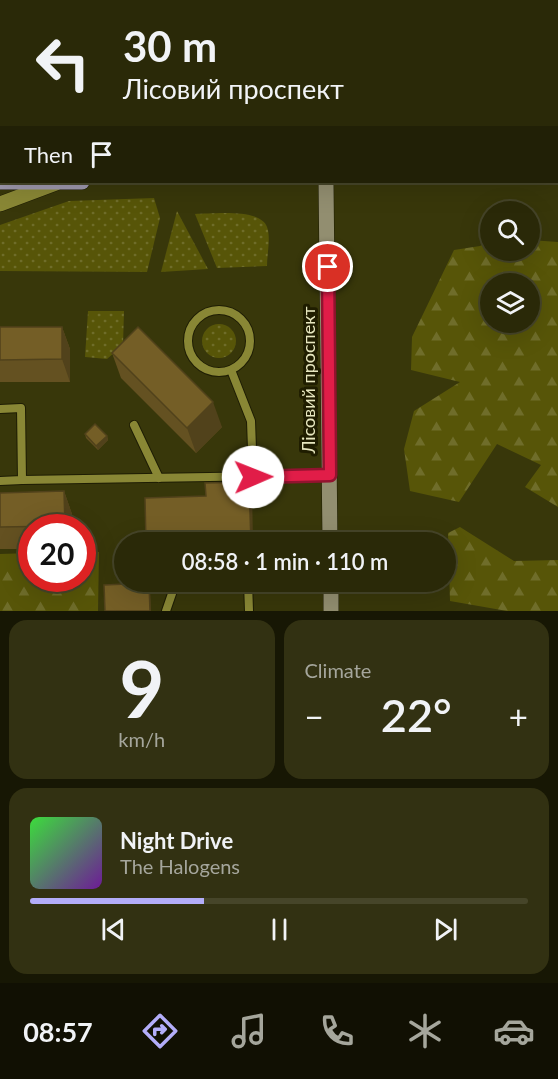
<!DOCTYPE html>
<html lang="en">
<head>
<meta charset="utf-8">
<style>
  :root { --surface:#2a2908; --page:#323112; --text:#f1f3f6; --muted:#a5a69c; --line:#464529; --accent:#b3adf9 }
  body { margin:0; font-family:Lato,sans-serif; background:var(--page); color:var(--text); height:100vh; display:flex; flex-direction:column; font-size:22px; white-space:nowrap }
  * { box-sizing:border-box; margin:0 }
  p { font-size:20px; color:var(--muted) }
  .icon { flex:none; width:33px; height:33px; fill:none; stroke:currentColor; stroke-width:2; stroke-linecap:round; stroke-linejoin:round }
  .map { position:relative; height:611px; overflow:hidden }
  .side { display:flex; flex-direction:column; gap:9px; padding:9px; background:#171704; flex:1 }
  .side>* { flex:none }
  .hud { position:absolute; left:0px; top:0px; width:558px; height:183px; box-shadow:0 6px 24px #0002,0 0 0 2px var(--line); background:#2a2908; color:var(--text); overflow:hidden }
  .buttons { position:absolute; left:480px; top:201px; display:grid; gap:12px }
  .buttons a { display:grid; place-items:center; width:60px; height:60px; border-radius:50%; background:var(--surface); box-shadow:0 6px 24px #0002,0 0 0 2px var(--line); font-size:30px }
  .speed { position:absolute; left:18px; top:514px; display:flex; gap:12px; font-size:30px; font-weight:700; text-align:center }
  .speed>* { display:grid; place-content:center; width:78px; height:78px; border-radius:50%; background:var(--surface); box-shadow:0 6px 24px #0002,0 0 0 2px var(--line); line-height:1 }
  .speed .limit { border:9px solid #d22; background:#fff; color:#111 }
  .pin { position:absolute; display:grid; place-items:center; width:51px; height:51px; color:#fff; margin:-26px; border:3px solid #fff; border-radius:50%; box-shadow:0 2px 6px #0007 }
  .me { position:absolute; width:66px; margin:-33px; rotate:89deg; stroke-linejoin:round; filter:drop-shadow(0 0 4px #0008) }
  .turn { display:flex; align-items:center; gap:21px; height:126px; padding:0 24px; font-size:27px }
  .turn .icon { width:78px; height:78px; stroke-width:2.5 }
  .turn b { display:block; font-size:42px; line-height:51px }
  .then { display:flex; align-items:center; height:57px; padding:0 24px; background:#0003; gap:12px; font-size:22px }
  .big { font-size:45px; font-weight:600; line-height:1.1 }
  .side .card { flex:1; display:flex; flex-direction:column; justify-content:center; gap:9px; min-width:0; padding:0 21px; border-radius:18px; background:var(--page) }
  .side .dial { align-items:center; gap:0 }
  .dial b { font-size:78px; line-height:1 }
  .song { display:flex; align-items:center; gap:18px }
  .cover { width:72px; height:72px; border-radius:9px; background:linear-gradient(135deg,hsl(120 70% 55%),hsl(280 70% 35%)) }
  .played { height:6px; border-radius:3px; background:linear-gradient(90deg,var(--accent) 35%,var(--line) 35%) }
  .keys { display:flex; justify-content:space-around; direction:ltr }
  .heat { display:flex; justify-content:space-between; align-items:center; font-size:33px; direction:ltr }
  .side .tiles { flex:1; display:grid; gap:9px; grid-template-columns:1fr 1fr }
  .card:last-child { grid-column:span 2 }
  .trip { position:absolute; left:114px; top:532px; width:342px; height:60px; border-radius:30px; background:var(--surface); box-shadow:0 6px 24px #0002,0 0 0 2px var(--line); font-weight:600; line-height:60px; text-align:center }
  .tab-bar { display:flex; height:96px; justify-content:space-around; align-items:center; background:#111003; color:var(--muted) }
  .tab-bar .icon { width:42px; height:42px }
  .tab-bar .selected { color:var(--accent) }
  .tab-bar b { font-size:27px; color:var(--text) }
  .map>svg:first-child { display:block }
  .grass { fill:url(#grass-dots) }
  .forest { fill:url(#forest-firs); fill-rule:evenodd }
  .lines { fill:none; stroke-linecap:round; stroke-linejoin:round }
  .lane-casing { stroke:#1e1d04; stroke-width:10 }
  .street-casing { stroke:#1e1d04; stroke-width:16 }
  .secondary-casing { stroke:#1e1d04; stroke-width:16 }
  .primary-casing { stroke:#1e1d04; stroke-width:16 }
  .lane { stroke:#898735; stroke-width:8 }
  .street { stroke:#898735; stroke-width:15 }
  .secondary { stroke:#928e70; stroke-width:15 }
  .primary { stroke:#9c96ab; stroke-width:15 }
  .wall { fill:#645121 }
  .shaded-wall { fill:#51421b }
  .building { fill:#745e26; stroke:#51421b; stroke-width:1.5 }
  .route-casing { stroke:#92132f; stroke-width:15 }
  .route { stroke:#e11d48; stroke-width:10 }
  .labels { text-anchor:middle; stroke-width:6; stroke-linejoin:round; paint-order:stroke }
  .street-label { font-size:18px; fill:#e7e7bf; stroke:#1f1d00 }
</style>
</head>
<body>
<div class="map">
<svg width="558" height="611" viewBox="0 0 558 611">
  <defs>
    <pattern id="grass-dots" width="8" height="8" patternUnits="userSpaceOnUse" patternTransform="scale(1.5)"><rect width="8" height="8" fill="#575508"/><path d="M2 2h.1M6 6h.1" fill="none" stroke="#6f6d2a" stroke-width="1.8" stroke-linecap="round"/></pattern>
    <pattern id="forest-firs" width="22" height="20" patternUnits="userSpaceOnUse" patternTransform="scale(1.5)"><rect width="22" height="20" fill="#575508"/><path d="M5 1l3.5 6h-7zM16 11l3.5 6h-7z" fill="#6f6d2a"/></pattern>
  </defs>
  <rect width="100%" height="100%" fill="#38370a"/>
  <g class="grass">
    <polygon points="154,198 160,218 147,272 0,271 0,225 69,201"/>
    <polygon points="177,211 208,269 161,272"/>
    <path d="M195,214C212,214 261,208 267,227C271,238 267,254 267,266L217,268Z"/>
    <polygon points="88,311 124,311 123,345 107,359 85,357"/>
    <circle cx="219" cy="341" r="17"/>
  </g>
  <g class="forest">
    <polygon points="430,0 558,0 558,30 556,2 429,1"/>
    <path d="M530,240L558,242V507L525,487L541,465L497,444L459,502L410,491L404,449L414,411L460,382L411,370L412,337L454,250L480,246L490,241V250H530ZM490,284H530V322H490Z"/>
    <polygon points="460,527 514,561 558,560 558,611 507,611 450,601 448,533"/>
    <polygon points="83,552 99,552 98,611 0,611 0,554 31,553 32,579 82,579"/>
  </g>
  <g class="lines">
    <g class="lane-casing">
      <g id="lane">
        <polyline points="79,0 81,2"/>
        <polyline points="184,0 184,2"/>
        <polyline points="365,0 366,2"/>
        <polyline points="39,2 40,1"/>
        <polyline points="0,117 2,117"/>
        <circle cx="219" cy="341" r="31"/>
        <polyline points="231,370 251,421 253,477"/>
        <polyline points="0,409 21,408 22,480 0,481"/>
        <polyline points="134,425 159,478"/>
        <polyline points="22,480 330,475"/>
        <polyline points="248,582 249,611"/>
        <polyline points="166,611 176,582"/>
      </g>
    </g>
    <g class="street-casing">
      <polyline id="street" points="0,204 56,183"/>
    </g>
    <g class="secondary-casing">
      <g id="secondary">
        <polyline points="326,182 330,543"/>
        <polyline points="331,582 331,611"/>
      </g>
    </g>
    <g class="primary-casing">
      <g id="primary">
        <polyline points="556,137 558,137"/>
        <polyline points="0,144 2,144"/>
        <polyline points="556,177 558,177"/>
        <polyline points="0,182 82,182"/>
      </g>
    </g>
    <use href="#lane" class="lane"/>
    <use href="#street" class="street"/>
    <use href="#secondary" class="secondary"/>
    <use href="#primary" class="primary"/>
  </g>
  <g class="wall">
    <polygon points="0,327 62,327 70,349 70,382 0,382"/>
    <polygon points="112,353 222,427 196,453 121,378"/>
    <polygon points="85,434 107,436 108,440 98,450 86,438"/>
    <polygon points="64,491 72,514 73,528 32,528 32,549 0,549 0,493"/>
  </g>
  <g class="shaded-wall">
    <polygon points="62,327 70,349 70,382 62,359"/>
    <polygon points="213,402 222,427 196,453 187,428"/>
    <polygon points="107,436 108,440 98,450 96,446"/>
    <polygon points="249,482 252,489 253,543 251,543"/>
    <polygon points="64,491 72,514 73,528 65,528 65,526"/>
    <polygon points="149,583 150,587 151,611 150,611"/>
  </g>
  <g class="building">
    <polygon points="42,0 75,0 76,2 40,2"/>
    <polygon points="0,327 62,327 62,359 0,360"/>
    <polygon points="138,327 213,402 187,428 112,353"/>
    <polygon points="95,424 107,436 96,446 85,434"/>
    <polygon points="249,482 251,543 146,543 145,498 206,496 205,483"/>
    <polygon points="64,491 65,526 0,527 0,493"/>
    <polygon points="149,583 150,611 105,611 104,585"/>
  </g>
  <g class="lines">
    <g class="route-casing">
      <polyline id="route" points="253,477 330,475 328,267"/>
    </g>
    <use href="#route" class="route"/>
  </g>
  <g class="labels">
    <g class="street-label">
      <text transform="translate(309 380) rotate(-90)" y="6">Лісовий проспект</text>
    </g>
  </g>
</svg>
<div class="buttons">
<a><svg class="icon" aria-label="search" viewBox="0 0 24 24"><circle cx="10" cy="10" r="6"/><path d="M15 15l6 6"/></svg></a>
<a><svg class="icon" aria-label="layers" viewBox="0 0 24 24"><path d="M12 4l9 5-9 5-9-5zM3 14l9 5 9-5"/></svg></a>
</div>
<div class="speed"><div class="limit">20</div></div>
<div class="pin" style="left:328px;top:267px;background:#d93025"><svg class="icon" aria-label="arrive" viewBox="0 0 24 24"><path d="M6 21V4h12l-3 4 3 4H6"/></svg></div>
<svg class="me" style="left:253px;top:477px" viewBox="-20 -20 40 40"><circle r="19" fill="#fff"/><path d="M0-13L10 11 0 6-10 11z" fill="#e11d48"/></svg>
<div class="trip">08:58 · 1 min · 110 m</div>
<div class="hud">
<div class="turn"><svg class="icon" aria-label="left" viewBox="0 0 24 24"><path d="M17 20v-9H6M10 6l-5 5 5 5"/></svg><div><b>30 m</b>Лісовий проспект</div></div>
<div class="then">Then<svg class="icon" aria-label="arrive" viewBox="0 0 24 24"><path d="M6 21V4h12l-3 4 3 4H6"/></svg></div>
</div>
</div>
<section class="side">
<div class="tiles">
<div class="card dial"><b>9</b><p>km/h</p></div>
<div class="card"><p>Climate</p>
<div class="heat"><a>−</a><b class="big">22°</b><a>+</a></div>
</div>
<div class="card">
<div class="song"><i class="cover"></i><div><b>Night Drive</b><p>The Halogens</p></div></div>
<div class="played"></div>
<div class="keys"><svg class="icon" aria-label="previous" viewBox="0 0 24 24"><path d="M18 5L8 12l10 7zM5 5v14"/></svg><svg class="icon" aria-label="pause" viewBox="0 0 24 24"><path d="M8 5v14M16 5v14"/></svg><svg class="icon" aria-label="next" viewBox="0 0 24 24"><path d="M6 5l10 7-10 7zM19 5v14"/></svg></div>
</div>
</div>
</section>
<nav class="tab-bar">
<b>08:57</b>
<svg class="icon selected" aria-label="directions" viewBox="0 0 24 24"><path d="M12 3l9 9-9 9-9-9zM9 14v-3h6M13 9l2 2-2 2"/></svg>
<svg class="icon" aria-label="music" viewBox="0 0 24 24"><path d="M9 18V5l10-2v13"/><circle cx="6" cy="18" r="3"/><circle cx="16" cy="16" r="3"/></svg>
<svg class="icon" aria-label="phone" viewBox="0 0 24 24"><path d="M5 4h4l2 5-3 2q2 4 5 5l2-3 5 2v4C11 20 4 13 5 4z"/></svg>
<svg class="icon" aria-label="climate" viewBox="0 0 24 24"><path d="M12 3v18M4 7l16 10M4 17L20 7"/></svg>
<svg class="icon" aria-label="car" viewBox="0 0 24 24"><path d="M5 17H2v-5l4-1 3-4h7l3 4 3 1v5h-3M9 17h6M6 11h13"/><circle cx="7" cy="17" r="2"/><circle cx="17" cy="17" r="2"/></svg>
</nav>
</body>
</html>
